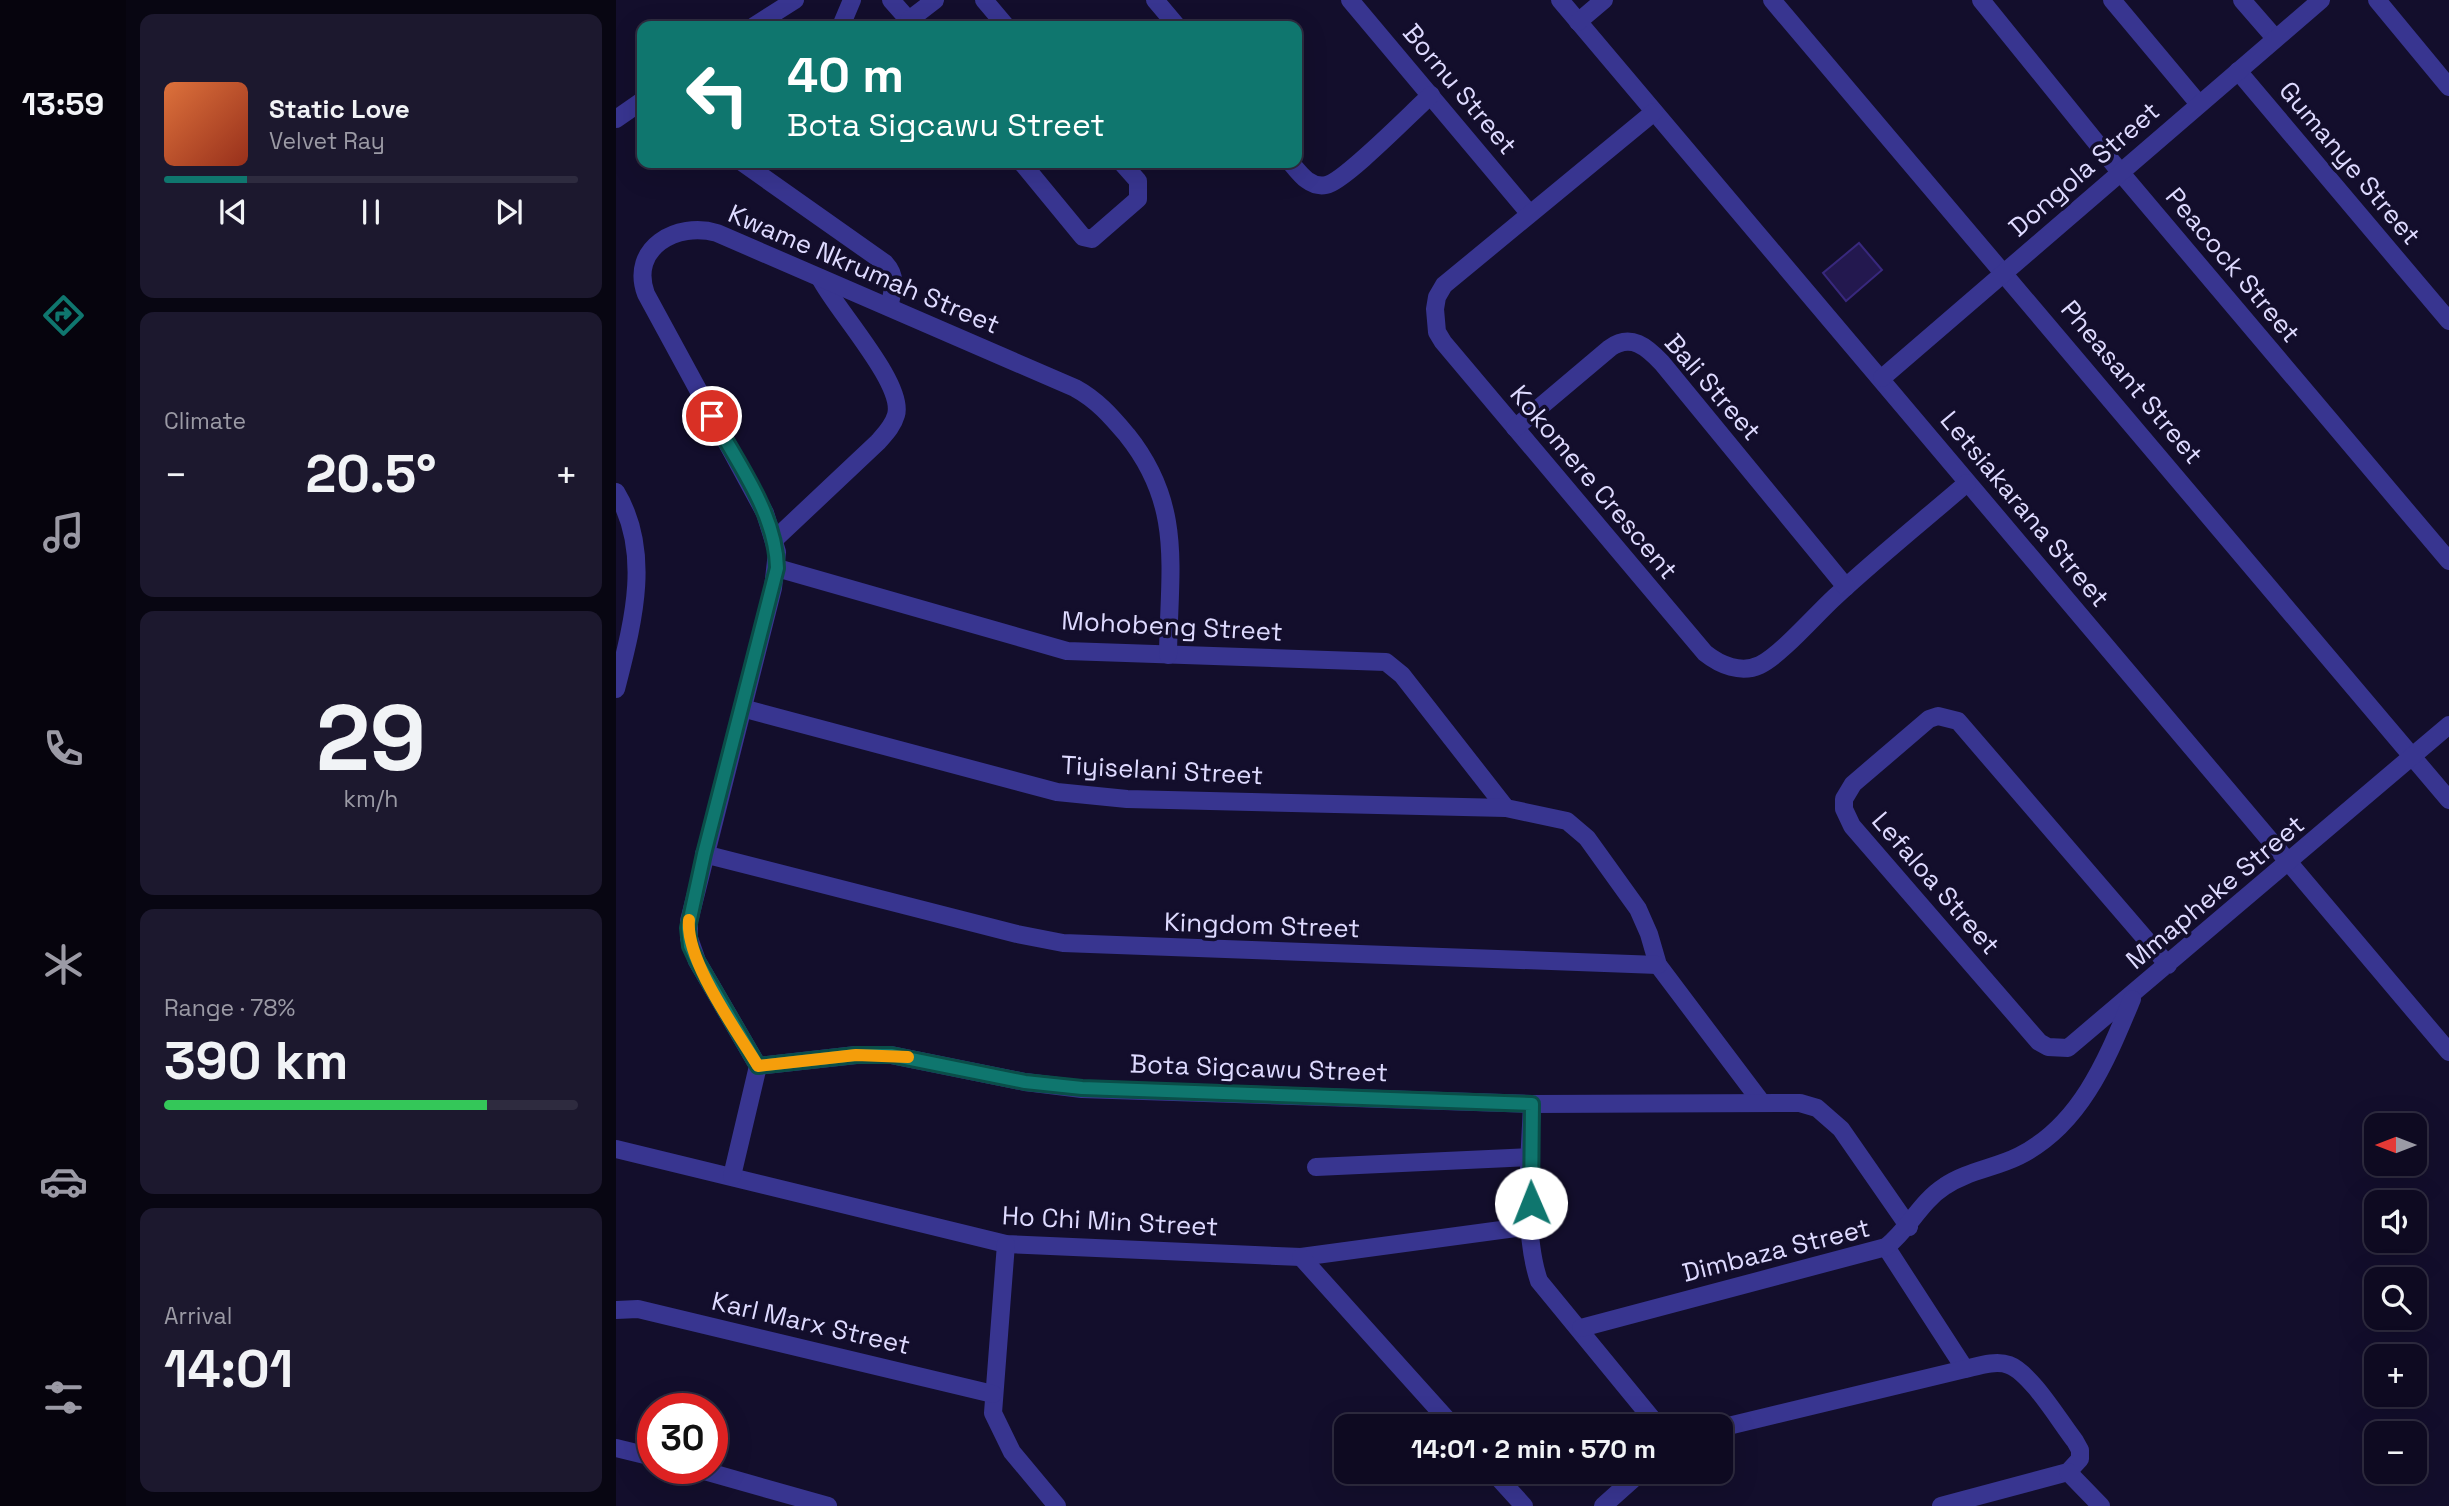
<!DOCTYPE html>
<html lang="en">
<head>
<meta charset="utf-8">
<style>
  :root { --surface:#0e0a21; --page:#1c182e; --text:#f1f3f6; --muted:#9b9aa5; --line:#2e2b3f; --accent:#0f766e }
  body { margin:0; font-family:"Space Grotesk",sans-serif; background:var(--page); color:var(--text); height:100vh; display:flex; flex-direction:column; font-size:26px; white-space:nowrap }
  * { box-sizing:border-box; margin:0 }
  p { font-size:23px; color:var(--muted) }
  .icon { flex:none; width:38px; height:38px; fill:none; stroke:currentColor; stroke-width:2; stroke-linecap:round; stroke-linejoin:round }
  .map { position:relative; flex:1; overflow:hidden }
  .side { display:flex; flex-direction:column; gap:14px; padding:14px; background:#080612; width:490px }
  .side>* { flex:none }
  .banner { position:absolute; left:21px; top:21px; width:665px; height:147px; border-radius:14px; box-shadow:0 7px 28px #0002,0 0 0 2px var(--line); background:#0f766e; color:#fff; overflow:hidden }
  .needle { width:46px; rotate:270deg }
  .fabs { position:absolute; left:1748px; top:1113px; display:grid; gap:14px }
  .fabs a { display:grid; place-items:center; width:63px; height:63px; border-radius:14px; background:var(--surface); box-shadow:0 7px 28px #0002,0 0 0 2px var(--line); font-size:35px }
  .speed { position:absolute; left:21px; top:1393px; display:flex; gap:14px; font-size:35px; font-weight:700; text-align:center }
  .speed>* { display:grid; place-content:center; width:91px; height:91px; border-radius:50%; background:var(--surface); box-shadow:0 7px 28px #0002,0 0 0 2px var(--line); line-height:1 }
  .speed .limit { border:10px solid #d22; background:#fff; color:#111 }
  .pin { position:absolute; display:grid; place-items:center; width:60px; height:60px; color:#fff; margin:-30px; border:4px solid #fff; border-radius:50%; box-shadow:0 2px 7px #0007 }
  .me { position:absolute; width:77px; margin:-38px; rotate:359deg; stroke-linejoin:round; filter:drop-shadow(0 0 5px #0008) }
  .turn { display:flex; align-items:center; gap:24px; height:147px; padding:0 35px; font-size:32px }
  .turn .icon { width:91px; height:91px; stroke-width:2.5 }
  .turn b { display:block; font-size:49px; line-height:60px }
  .big { font-size:52px; font-weight:800; line-height:1.1 }
  .side .tile { flex:1; display:flex; flex-direction:column; justify-content:center; gap:10px; min-width:0; padding:0 24px; border-radius:14px; background:var(--page) }
  .side .dial { align-items:center; gap:0 }
  .dial b { font-size:91px; line-height:1 }
  .song { display:flex; align-items:center; gap:21px }
  .cover { width:84px; height:84px; border-radius:10px; background:linear-gradient(135deg,hsl(20 70% 55%),hsl(10 70% 35%)) }
  .played { height:7px; border-radius:4px; background:linear-gradient(90deg,var(--accent) 20%,var(--line) 20%) }
  .keys { display:flex; justify-content:space-around; direction:ltr }
  .heat { display:flex; justify-content:space-between; align-items:center; font-size:38px; direction:ltr }
  .charge { height:10px; border-radius:5px; background:linear-gradient(90deg,#34c759 78%,var(--line) 0) }
  .trip { position:absolute; left:718px; top:1414px; width:399px; height:70px; border-radius:14px; background:var(--surface); box-shadow:0 7px 28px #0002,0 0 0 2px var(--line); font-weight:800; line-height:70px; text-align:center }
  main { display:flex; flex:1; min-height:0 }
  .dock { display:flex; flex-direction:column; width:126px; justify-content:space-around; align-items:center; background:#06040d; color:var(--muted) }
  .dock .icon { width:49px; height:49px }
  .dock .selected { color:var(--accent) }
  .dock b { font-size:32px; color:var(--text) }
  .map>svg:first-child { display:block }
  .building { fill:#23184f; stroke:#38287d; stroke-width:2 }
  .lines { fill:none; stroke-linecap:round; stroke-linejoin:round }
  .minor { stroke:#383590; stroke-width:18 }
  .route-casing { stroke:#0a4d48; stroke-width:18 }
  .route { stroke:#0f766e; stroke-width:12 }
  .slow { stroke:#f59e0b; stroke-width:12 }
  .labels { text-anchor:middle; stroke-width:7; stroke-linejoin:round; paint-order:stroke }
  .street-label { font-size:26px; fill:#dedaff; stroke:#130e2c }
</style>
</head>
<body>
<main>
<nav class="dock">
<b>13:59</b>
<svg class="icon selected" aria-label="directions" viewBox="0 0 24 24"><path d="M12 3l9 9-9 9-9-9zM9 14v-3h6M13 9l2 2-2 2"/></svg>
<svg class="icon" aria-label="music" viewBox="0 0 24 24"><path d="M9 18V5l10-2v13"/><circle cx="6" cy="18" r="3"/><circle cx="16" cy="16" r="3"/></svg>
<svg class="icon" aria-label="phone" viewBox="0 0 24 24"><path d="M5 4h4l2 5-3 2q2 4 5 5l2-3 5 2v4C11 20 4 13 5 4z"/></svg>
<svg class="icon" aria-label="climate" viewBox="0 0 24 24"><path d="M12 3v18M4 7l16 10M4 17L20 7"/></svg>
<svg class="icon" aria-label="car" viewBox="0 0 24 24"><path d="M5 17H2v-5l4-1 3-4h7l3 4 3 1v5h-3M9 17h6M6 11h13"/><circle cx="7" cy="17" r="2"/><circle cx="17" cy="17" r="2"/></svg>
<svg class="icon" aria-label="filters" viewBox="0 0 24 24"><path d="M4 7h16M4 17h16"/><circle cx="9" cy="7" r="2"/><circle cx="15" cy="17" r="2"/></svg>
</nav>
<section class="side">
<div class="tile">
<div class="song"><i class="cover"></i><div><b>Static Love</b><p>Velvet Ray</p></div></div>
<div class="played"></div>
<div class="keys"><svg class="icon" aria-label="previous" viewBox="0 0 24 24"><path d="M18 5L8 12l10 7zM5 5v14"/></svg><svg class="icon" aria-label="pause" viewBox="0 0 24 24"><path d="M8 5v14M16 5v14"/></svg><svg class="icon" aria-label="next" viewBox="0 0 24 24"><path d="M6 5l10 7-10 7zM19 5v14"/></svg></div>
</div>
<div class="tile"><p>Climate</p>
<div class="heat"><a>−</a><b class="big">20.5°</b><a>+</a></div>
</div>
<div class="tile dial"><b>29</b><p>km/h</p></div>
<div class="tile"><p>Range · 78%</p><b class="big">390 km</b><div class="charge"></div></div>
<div class="tile"><p>Arrival</p><b class="big">14:01</b></div>
</section>
<div class="map">
<svg width="1833" height="1506" viewBox="0 0 1833 1506">
  <rect width="100%" height="100%" fill="#130e2c"/>
  <polygon class="building" points="1243,243 1266,270 1230,301 1207,273"/>
  <g class="lines">
    <g class="minor">
      <polyline points="275,0 298,26"/>
      <polyline points="368,0 390,26"/>
      <polyline points="539,0 561,26"/>
      <polyline points="734,0 913,213"/>
      <polyline points="944,0 1833,1052"/>
      <polyline points="1156,0 1833,800"/>
      <polyline points="1365,0 1505,173 1833,561"/>
      <polyline points="1496,0 1583,104"/>
      <polyline points="1626,0 1659,38"/>
      <polyline points="1761,0 1833,87"/>
      <polyline points="293,20 319,0"/>
      <polyline points="962,22 988,0"/>
      <polyline points="138,26 179,0"/>
      <polyline points="225,26 236,0"/>
      <polyline points="1622,71 1833,321"/>
      <path d="M1038,112L828,285L821,297L819,309L821,332L827,342L1089,653C1104,665 1125,674 1144,665C1165,655 1201,613 1220,596C1262,557 1308,520 1351,483"/>
      <polyline points="0,119 26,101"/>
      <path d="M127,163L269,263C282,277 277,290 273,307"/>
      <polyline points="406,163 467,237 476,239 522,199 522,181 506,163"/>
      <path d="M675,163C684,174 694,188 710,185C728,182 797,111 815,95"/>
      <polyline points="1266,378 1705,0"/>
      <path d="M899,428L994,348C1015,333 1031,347 1046,363L1230,587"/>
      <path d="M0,492C37,553 16,626 0,689"/>
      <path d="M158,540L262,442C269,434 277,426 280,415C289,384 220,310 204,278"/>
      <polyline points="161,568 451,651 770,662 786,675 890,808"/>
      <polyline points="126,708 441,792 511,799 890,808 951,821 971,838 1022,909 1033,934 1042,965 1146,1103"/>
      <polyline points="88,854 401,934 447,943 1042,965"/>
      <polyline points="1552,965 1342,721 1322,716 1313,719 1237,784 1228,799 1228,809 1236,826 1423,1042 1432,1047 1452,1048 1833,725"/>
      <polyline points="142,1066 240,1055 275,1055 409,1082 466,1089 916,1104 1184,1103 1201,1108 1225,1129 1293,1227"/>
      <path d="M916,1104C914,1157 906,1231 923,1281L1042,1426"/>
      <polyline points="0,1149 390,1244 685,1257 915,1226"/>
      <polyline points="700,1167 914,1157"/>
      <path d="M116,1176L142,1066L81,961L73,938V921L157,588L161,552L149,513L30,294C13,248 61,221 101,233L459,388C481,400 495,416 511,435C568,506 553,569 552,655"/>
      <polyline points="390,1244 377,1413 396,1452 441,1506"/>
      <polyline points="1270,1247 1349,1369"/>
      <polyline points="685,1257 837,1426"/>
      <polyline points="0,1310 22,1309 377,1394"/>
      <path d="M965,1328L1270,1247C1293,1229 1304,1202 1329,1186C1351,1171 1379,1168 1403,1156C1465,1125 1491,1059 1516,999"/>
      <path d="M1104,1428L1349,1369C1362,1366 1380,1360 1393,1365C1415,1373 1444,1422 1459,1441L1464,1450V1459L1452,1472L1325,1506"/>
      <polyline points="0,1448 37,1457"/>
      <polyline points="78,1468 212,1506"/>
      <polyline points="877,1472 908,1506"/>
      <polyline points="1452,1472 1485,1506"/>
      <polyline points="987,1506 1025,1472"/>
    </g>
  </g>
  <g class="lines">
    <g class="route-casing">
      <path id="route" d="M96,416C121,463 160,513 161,568L88,854L72,928L74,946L81,961L142,1066L240,1055H275L409,1082L466,1088L916,1104L915,1203"/>
    </g>
    <use href="#route" class="route"/>
    <path class="slow" d="M73,920C69,960 121,1031 142,1066L240,1055L292,1057"/>
  </g>
  <g class="labels">
    <g class="street-label">
      <text transform="translate(844 89) rotate(50)" y="9">Bornu Street</text>
      <text transform="translate(1734 163) rotate(50)" y="9">Gumanye Street</text>
      <text transform="translate(1468 169) rotate(-41)" y="9">Dongola Street</text>
      <text transform="translate(1617 265) rotate(50)" y="9">Peacock Street</text>
      <text transform="translate(248 269) rotate(23)" y="9">Kwame Nkrumah Street</text>
      <text transform="translate(1516 382) rotate(50)" y="9">Pheasant Street</text>
      <text transform="translate(1097 387) rotate(49)" y="9">Bali Street</text>
      <text transform="translate(978 482) rotate(50)" y="9">Kokomere Crescent</text>
      <text transform="translate(1409 509) rotate(50)" y="9">Letsiakarana Street</text>
      <text transform="translate(556 626) rotate(3)" y="9">Mohobeng Street</text>
      <text transform="translate(546 770) rotate(3)" y="9">Tiyiselani Street</text>
      <text transform="translate(1320 883) rotate(49)" y="9">Lefaloa Street</text>
      <text transform="translate(1599 892) rotate(-40)" y="9">Mmapheke Street</text>
      <text transform="translate(646 925) rotate(2)" y="9">Kingdom Street</text>
      <text transform="translate(643 1068) rotate(2)" y="9">Bota Sigcawu Street</text>
      <text transform="translate(494 1221) rotate(3)" y="9">Ho Chi Min Street</text>
      <text transform="translate(1160 1250) rotate(-14)" y="9">Dimbaza Street</text>
      <text transform="translate(195 1323) rotate(13)" y="9">Karl Marx Street</text>
    </g>
  </g>
</svg>
<div class="fabs">
<a><svg class="needle" viewBox="-14 -14 28 28"><path d="M0-13l5 13h-10z" fill="#e53935"/><path d="M0 13l5-13h-10z" fill="#9b9aa5"/></svg></a>
<a><svg class="icon" aria-label="sound" viewBox="0 0 24 24"><path d="M4 9h4l5-4v14l-5-4H4zM17 9q2 3 0 6"/></svg></a>
<a><svg class="icon" aria-label="search" viewBox="0 0 24 24"><circle cx="10" cy="10" r="6"/><path d="M15 15l6 6"/></svg></a>
<a>+</a>
<a>−</a>
</div>
<div class="speed"><div class="limit">30</div></div>
<div class="pin" style="left:96px;top:416px;background:#d93025"><svg class="icon" aria-label="arrive" viewBox="0 0 24 24"><path d="M6 21V4h12l-3 4 3 4H6"/></svg></div>
<svg class="me" style="left:915px;top:1203px" viewBox="-20 -20 40 40"><circle r="19" fill="#fff"/><path d="M0-13L10 11 0 6-10 11z" fill="#0f766e"/></svg>
<div class="trip">14:01 · 2 min · 570 m</div>
<div class="banner">
<div class="turn"><svg class="icon" aria-label="left" viewBox="0 0 24 24"><path d="M17 20v-9H6M10 6l-5 5 5 5"/></svg><div><b>40 m</b>Bota Sigcawu Street</div></div>
</div>
</div>
</main>
</body>
</html>
